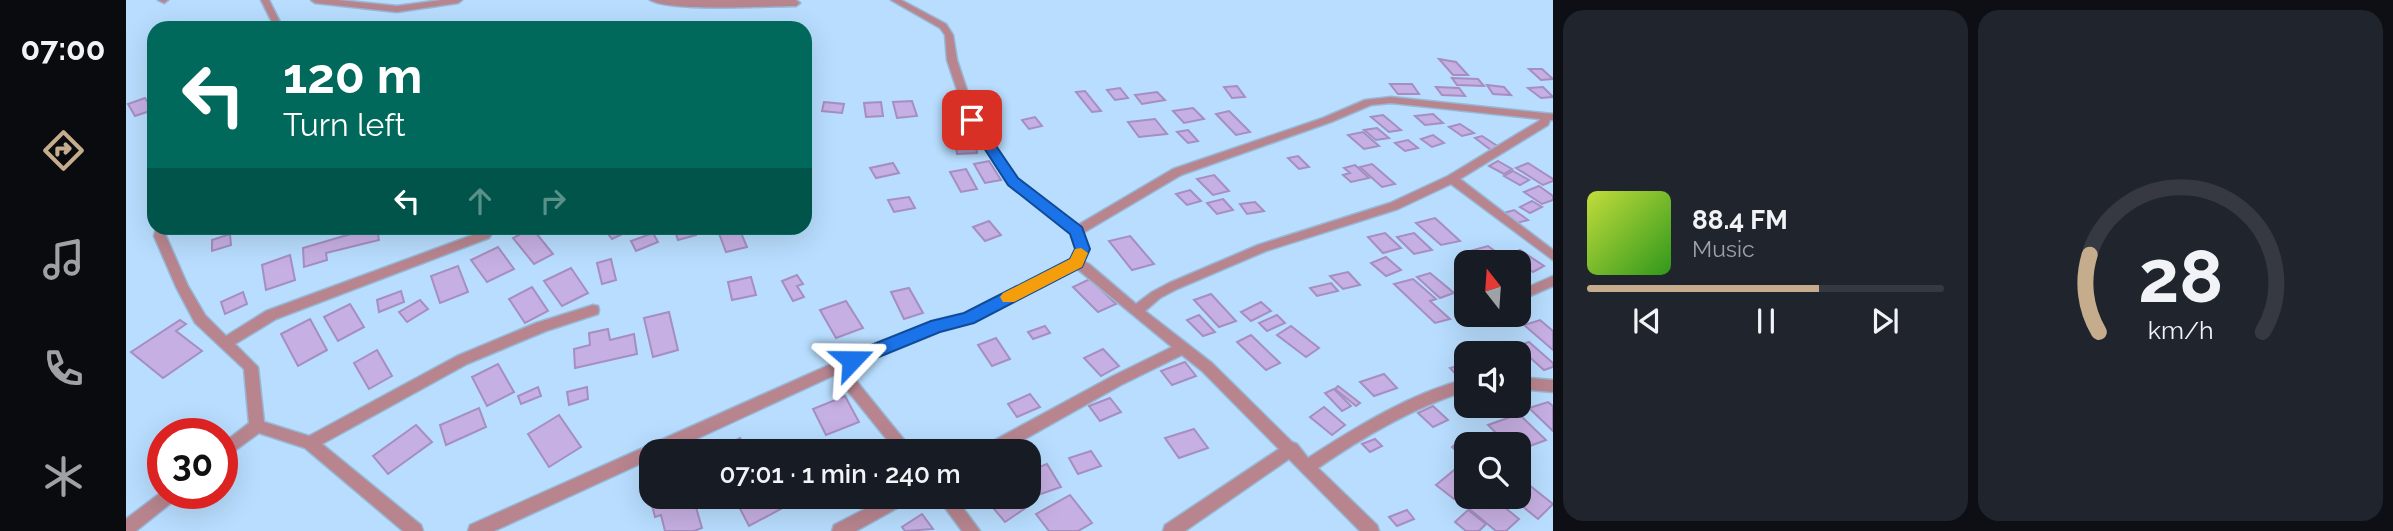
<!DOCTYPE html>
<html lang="en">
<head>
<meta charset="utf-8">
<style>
  :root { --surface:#171b24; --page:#20242c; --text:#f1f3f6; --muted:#9ea1a6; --line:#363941; --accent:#c4ac8c }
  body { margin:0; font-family:Raleway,sans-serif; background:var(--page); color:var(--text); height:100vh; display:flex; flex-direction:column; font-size:26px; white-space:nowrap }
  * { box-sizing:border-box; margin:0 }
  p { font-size:23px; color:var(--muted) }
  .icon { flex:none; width:38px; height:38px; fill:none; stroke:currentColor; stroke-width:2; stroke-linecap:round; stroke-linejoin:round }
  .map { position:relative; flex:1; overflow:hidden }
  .details { display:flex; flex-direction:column; gap:10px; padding:10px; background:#0d0f14; width:840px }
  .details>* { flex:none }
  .top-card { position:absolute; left:21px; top:21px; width:665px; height:214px; border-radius:21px; box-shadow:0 7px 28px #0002; background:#00695c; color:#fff; overflow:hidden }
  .needle { width:46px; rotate:343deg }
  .buttons { position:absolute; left:1328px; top:250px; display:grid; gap:14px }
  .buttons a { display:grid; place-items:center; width:77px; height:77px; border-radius:14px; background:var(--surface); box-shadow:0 7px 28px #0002; font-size:35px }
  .speed { position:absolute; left:21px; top:418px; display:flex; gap:14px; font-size:35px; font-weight:700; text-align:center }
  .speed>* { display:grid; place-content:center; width:91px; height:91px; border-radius:50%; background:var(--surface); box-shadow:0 7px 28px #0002; line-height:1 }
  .speed .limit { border:10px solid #d22; background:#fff; color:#111 }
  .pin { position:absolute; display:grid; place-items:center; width:60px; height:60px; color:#fff; margin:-30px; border-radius:14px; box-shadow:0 4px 10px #0006 }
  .me { position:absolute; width:77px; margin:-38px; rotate:67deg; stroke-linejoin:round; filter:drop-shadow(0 0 5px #0008) }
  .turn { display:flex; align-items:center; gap:24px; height:147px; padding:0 21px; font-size:32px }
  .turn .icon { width:91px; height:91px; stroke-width:2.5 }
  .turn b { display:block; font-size:49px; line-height:60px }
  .lanes { display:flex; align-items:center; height:66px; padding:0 21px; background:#0003; justify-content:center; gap:35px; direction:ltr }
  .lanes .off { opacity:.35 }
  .details .tile { flex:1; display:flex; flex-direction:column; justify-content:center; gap:10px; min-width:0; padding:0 24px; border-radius:21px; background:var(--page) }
  .details .dial { align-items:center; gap:0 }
  .dial svg { height:182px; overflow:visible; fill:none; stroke:var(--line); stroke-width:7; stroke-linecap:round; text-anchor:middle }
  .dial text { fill:var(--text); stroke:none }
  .song { display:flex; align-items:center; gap:21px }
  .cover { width:84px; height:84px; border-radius:10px; background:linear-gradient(135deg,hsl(70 70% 55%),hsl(110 70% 35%)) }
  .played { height:7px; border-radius:4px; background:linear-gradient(90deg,var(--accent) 65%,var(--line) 65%) }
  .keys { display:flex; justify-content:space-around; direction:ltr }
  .details .tiles { flex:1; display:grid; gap:10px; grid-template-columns:repeat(2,1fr) }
  .trip { position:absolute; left:513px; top:439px; width:402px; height:70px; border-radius:21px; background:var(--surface); box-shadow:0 7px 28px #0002; font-weight:600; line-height:70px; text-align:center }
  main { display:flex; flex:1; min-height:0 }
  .dock { display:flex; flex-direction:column; width:126px; justify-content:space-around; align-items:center; background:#090b0e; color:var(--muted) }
  .dock .icon { width:49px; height:49px }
  .dock .current { color:var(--accent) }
  .dock b { font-size:32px; color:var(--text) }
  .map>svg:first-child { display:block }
  .building { fill:#c6afe2; stroke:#a58ec0; stroke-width:2 }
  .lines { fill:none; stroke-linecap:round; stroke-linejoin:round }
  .minor-casing { stroke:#97b8d6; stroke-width:3 }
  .minor { fill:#b8858f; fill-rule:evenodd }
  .route { fill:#1a73e8; stroke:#114b97; stroke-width:2 }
  .slow { fill:#f59e0b }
</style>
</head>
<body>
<main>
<nav class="dock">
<b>07:00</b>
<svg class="icon current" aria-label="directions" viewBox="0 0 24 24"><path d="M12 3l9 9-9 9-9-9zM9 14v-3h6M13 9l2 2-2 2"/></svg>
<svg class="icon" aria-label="music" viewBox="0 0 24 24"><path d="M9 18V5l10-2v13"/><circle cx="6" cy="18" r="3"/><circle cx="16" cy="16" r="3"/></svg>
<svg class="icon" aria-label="phone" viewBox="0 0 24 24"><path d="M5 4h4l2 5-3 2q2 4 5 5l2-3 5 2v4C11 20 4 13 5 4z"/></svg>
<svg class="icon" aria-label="climate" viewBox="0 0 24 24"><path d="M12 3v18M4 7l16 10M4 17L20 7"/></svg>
</nav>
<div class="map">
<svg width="1427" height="531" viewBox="0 0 1427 531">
  <rect width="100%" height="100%" fill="#b8ddfe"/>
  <g class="building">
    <polygon points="1313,59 1330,62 1342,75 1327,75"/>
    <polygon points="1403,69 1416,69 1427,79 1415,80"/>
    <polygon points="1326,78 1352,79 1358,86 1331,85"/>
    <polygon points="1264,84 1286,84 1293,94 1272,94"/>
    <polygon points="1361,85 1378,87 1385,95 1367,94"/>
    <polygon points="1111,86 1119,97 1106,98 1098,87"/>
    <polygon points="1310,87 1333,88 1339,96 1316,95"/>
    <polygon points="1417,87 1427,97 1415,98 1402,88"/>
    <polygon points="994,88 1002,98 989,100 981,90"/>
    <polygon points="959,91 975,111 966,112 950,92"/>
    <polygon points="1031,92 1039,100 1016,104 1009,95"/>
    <polygon points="19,98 27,110 9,116 2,104"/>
    <polygon points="786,101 791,116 771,118 767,102"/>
    <polygon points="698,102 718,104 716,113 696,111"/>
    <polygon points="755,102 757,116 740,117 738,103"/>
    <polygon points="1067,108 1078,119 1058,123 1047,111"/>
    <polygon points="1103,111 1124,132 1110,135 1090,114"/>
    <polygon points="1307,114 1317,123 1299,125 1289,116"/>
    <polygon points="1257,115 1275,130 1263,132 1245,117"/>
    <polygon points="909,117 916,126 903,129 896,120"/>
    <polygon points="1029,119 1041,134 1013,137 1002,122"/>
    <polygon points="1334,124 1348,133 1336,136 1323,127"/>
    <polygon points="1251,128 1263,138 1250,140 1238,130"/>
    <polygon points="1062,130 1072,141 1062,143 1051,132"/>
    <polygon points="1237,132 1253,146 1238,149 1222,135"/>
    <polygon points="1307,135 1318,143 1306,147 1295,139"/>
    <polygon points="1356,136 1373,147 1365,150 1349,138"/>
    <polygon points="829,140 849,140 851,153 831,154"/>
    <polygon points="1282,140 1292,148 1279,151 1269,143"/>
    <polygon points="1172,156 1183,167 1173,169 1162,158"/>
    <polygon points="863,161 875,180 859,183 848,164"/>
    <polygon points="1372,161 1386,169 1378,174 1363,166"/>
    <polygon points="767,163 773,173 750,178 744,168"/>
    <polygon points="1402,163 1427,179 1427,181 1417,185 1390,168"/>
    <polygon points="1246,164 1269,184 1256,187 1234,167"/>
    <polygon points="1229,165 1243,178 1225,182 1217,175 1224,173 1218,168"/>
    <polygon points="840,169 851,189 835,192 824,172"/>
    <polygon points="1387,171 1403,180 1394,185 1378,176"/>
    <polygon points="1088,175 1103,191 1087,195 1071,179"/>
    <polygon points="1413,186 1427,196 1427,200 1416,204 1398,192"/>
    <polygon points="1064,190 1075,201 1061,205 1050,194"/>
    <polygon points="783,197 789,208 768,212 762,200"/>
    <polygon points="1097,199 1107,210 1091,214 1081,203"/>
    <polygon points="1406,201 1416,207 1404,213 1394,207"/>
    <polygon points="1129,202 1138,211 1121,214 1114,204"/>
    <polygon points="1388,210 1402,220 1391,223 1378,213"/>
    <polygon points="1309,218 1334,241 1315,245 1290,223"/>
    <polygon points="863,221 875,235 859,241 847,227"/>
    <polygon points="245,228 251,228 253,240 200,253 201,260 178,267 177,248"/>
    <polygon points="406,228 427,254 408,264 387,238"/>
    <polygon points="481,228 509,228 486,239 478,229"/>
    <polygon points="548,228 568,228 570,235 552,240"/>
    <polygon points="591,228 613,228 621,247 600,252"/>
    <polygon points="527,233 532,242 510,251 505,241"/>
    <polygon points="1259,233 1275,248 1257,253 1242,237"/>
    <polygon points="1288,233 1306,250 1288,254 1271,237"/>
    <polygon points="104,234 105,245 86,251 86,240"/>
    <polygon points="1004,236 1028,264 1006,270 983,241"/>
    <polygon points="1362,246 1374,255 1355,261 1344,251"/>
    <polygon points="372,247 388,269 361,282 345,260"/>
    <polygon points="1394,250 1418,266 1407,272 1383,255"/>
    <polygon points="164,255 169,280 140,290 136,265"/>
    <polygon points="1260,257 1275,270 1260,276 1245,263"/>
    <polygon points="485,259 490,280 476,284 471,263"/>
    <polygon points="332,266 342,292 314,303 305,276"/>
    <polygon points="445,268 462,293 436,306 418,281"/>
    <polygon points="1222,272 1234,285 1217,289 1204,276"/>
    <polygon points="1304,273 1328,293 1314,298 1291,277"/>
    <polygon points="671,275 677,284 671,286 678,297 667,301 656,281"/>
    <polygon points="625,277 630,295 606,300 602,282"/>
    <polygon points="964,279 990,304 972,312 947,287"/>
    <polygon points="1287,279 1310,299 1304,301 1324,319 1309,323 1268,284"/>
    <polygon points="1205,283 1212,291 1191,296 1184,288"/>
    <polygon points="406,287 422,311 399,323 383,299"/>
    <polygon points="783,288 797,313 778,319 765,292"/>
    <polygon points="275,291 278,302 253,312 251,300"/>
    <polygon points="117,292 121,304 99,314 95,302"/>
    <polygon points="1085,294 1110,321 1093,327 1068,300"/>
    <polygon points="294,300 302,309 281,322 273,312"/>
    <polygon points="720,301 737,328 710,338 694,310"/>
    <polygon points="1135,302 1145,311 1125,321 1115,312"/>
    <polygon points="224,304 238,327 212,341 198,317"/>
    <polygon points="543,312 552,350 527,357 518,318"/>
    <polygon points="1073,315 1089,332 1077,336 1061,320"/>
    <polygon points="1151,315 1159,323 1141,331 1133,323"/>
    <polygon points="184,319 201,350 172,366 155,334"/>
    <polygon points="54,320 60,324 50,331 76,351 37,378 5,352"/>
    <polygon points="1414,320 1427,331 1427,350 1398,325"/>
    <polygon points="919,326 924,333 907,339 902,332"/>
    <polygon points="1165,326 1193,348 1180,357 1151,335"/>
    <polygon points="482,329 484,340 508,334 511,354 449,368 448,349 464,345 463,333"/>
    <polygon points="1125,335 1154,363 1140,370 1111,342"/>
    <polygon points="870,338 884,359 866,366 852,345"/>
    <polygon points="1403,342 1427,363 1427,367 1418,370 1391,346"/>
    <polygon points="977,349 993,366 975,376 958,358"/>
    <polygon points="251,350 266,376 243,389 228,363"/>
    <polygon points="1059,362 1070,376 1046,385 1035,371"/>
    <polygon points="372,364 388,392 361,406 346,377"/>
    <polygon points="1335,365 1340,370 1340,379 1336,381 1324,368"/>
    <polygon points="1258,374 1271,388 1248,396 1234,382"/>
    <polygon points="1212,386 1234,403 1230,406 1209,389"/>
    <polygon points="412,387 415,396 395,404 392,396"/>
    <polygon points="461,387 462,399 443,405 441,392"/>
    <polygon points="1208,389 1225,406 1216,411 1199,393"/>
    <polygon points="904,394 914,407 891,417 882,404"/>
    <polygon points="719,396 733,422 700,435 687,409"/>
    <polygon points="984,398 995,412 974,421 963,406"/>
    <polygon points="1422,402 1427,406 1427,431 1403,408"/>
    <polygon points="1307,406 1322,420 1307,427 1292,413"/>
    <polygon points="1198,407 1219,425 1206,435 1184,417"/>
    <polygon points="353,408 360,427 320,445 314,425"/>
    <polygon points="1393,414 1420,440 1393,450 1393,444 1381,444 1362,425"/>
    <polygon points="433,415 455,447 423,467 402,434"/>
    <polygon points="290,425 306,442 262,474 247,456"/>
    <polygon points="1068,429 1082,448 1053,458 1039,438"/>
    <polygon points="1339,436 1350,444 1340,444 1340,459 1326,447"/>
    <polygon points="614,438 622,452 587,452"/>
    <polygon points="1249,439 1256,446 1244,452 1236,444"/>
    <polygon points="965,451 975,466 952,474 943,458"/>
    <polygon points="921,464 935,487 906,497 903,492 903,471"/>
    <polygon points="1333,466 1340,471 1340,488 1328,499 1310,485"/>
    <polygon points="1393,477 1427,504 1412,519 1385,497 1393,497"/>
    <polygon points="522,489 525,489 525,497 567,497 576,528 568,531 539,531 535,515 529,517"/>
    <polygon points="944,495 966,523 952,531 923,531 910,514"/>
    <polygon points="618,497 660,497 664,504 623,526 610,501"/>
    <polygon points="873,497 893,497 901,507 879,522 863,503"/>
    <polygon points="1354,497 1366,497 1393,519 1380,531 1370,531 1342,508"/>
    <polygon points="1281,510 1288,519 1271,526 1263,517"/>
    <polygon points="1342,510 1360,524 1353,531 1340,531 1329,522"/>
    <polygon points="796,514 807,529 779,531 776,527"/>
  </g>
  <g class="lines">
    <g class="minor-casing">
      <g id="minor">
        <polygon points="32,0 42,0 38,3"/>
        <polygon points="135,0 143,0 157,28 149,28"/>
        <polygon points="185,0 212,0 271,6 315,0 336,0 332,3 271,12 189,3"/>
        <path d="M524,0H670L674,3L670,6C640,6 545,12 524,0Z"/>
        <path d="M765,0H775L820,24L827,35L831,60L851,120L891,179L952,225L1047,169L1197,118L1239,100L1265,97L1427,114V120H1424L1422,125L1334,179L1427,250V260L1325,184L1272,209L1140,251L1051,289L1034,298L1019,311L1086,363L1166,442L1171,444L1182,458C1232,426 1283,394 1340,379V391C1286,408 1239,436 1192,468L1251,525L1253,531H1234L1163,459L1059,531H1037L1039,525L1153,449L1076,371L1056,355L995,385L876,452H854L856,447L985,377L1046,347L950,268L847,322L814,331L731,365L726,372L728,378L788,452H771L717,385L713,373L542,452H525V459L368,531H342L344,525L721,357L806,322L839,314L945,260L950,249L946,233L883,185L841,120L821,60L819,35L814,28ZM1265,103L1414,119L1413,121L1322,176L1264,203L1132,245L1043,283L1026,292L1010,304L963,264L957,261L962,249L957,233L1055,175L1205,122L1245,105Z"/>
        <polygon points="30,228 42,228 40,236 62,286 79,315 100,336 140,311 355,232 363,232 365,235 363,238 150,319 109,344 132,367 138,422 183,436 331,356 410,323 467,305 472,306 473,310 472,314 420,331 341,364 196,444 295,525 297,531 277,531 179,448 133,433 96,460 96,444 123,423 118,369 69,323 50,287 28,236"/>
        <polygon points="1427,276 1427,286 1393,301 1393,291"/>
        <polygon points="1393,377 1427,380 1427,392 1393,389"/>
        <polygon points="37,491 37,494 53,494 50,499 10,531 0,531 0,519"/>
        <polygon points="762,497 785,497 782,502 730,531 706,531 708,525"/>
        <polygon points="811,497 829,497 854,531 836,531"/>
      </g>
    </g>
    <use href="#minor" class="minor"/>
  </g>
  <polygon class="route" points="846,116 851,118 892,178 956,227 964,249 956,267 848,323 814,332 726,368 720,366 718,360 720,355 805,321 838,313 944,259 949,249 944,234 882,185 840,120"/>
  <polygon class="slow" points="955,248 962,253 956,267 888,302 877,302 874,297 877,293 944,259 949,249"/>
</svg>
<div class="buttons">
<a><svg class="needle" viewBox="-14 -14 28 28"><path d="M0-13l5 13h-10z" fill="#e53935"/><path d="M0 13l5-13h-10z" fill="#9ea1a6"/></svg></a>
<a><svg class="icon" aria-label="sound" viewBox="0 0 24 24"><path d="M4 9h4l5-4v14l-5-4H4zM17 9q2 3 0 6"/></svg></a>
<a><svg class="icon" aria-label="search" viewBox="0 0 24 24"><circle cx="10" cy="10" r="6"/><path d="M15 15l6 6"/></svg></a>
</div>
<div class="speed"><div class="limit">30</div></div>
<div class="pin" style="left:846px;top:120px;background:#d93025"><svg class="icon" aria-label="arrive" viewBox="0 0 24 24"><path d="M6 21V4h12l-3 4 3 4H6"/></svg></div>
<svg class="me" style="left:726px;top:360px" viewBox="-20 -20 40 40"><path d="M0-17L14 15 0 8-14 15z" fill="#1a73e8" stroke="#fff" stroke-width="4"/></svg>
<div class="trip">07:01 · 1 min · 240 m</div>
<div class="top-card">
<div class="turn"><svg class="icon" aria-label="left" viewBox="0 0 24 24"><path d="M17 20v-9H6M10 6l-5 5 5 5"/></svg><div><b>120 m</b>Turn left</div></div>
<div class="lanes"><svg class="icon" aria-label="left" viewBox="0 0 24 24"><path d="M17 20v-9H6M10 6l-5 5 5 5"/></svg><svg class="icon off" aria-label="ahead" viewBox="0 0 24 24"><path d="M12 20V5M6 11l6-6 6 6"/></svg><svg class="icon off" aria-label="right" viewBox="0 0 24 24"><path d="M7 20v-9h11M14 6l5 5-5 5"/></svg></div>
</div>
</div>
<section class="details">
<div class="tiles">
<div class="tile">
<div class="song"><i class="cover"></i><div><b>88.4 FM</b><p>Music</p></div></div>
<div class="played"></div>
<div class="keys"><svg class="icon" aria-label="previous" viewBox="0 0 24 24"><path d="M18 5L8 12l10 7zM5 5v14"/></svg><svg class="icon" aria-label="pause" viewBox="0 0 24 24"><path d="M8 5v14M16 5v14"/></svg><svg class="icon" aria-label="next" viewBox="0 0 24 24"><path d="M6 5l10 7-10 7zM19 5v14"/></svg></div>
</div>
<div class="tile dial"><svg viewBox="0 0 100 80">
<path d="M14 69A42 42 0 1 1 86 69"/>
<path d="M14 69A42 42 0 0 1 10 35" stroke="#c4ac8c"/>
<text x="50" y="56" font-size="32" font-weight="700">28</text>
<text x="50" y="72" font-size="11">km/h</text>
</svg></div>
</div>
</section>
</main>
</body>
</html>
